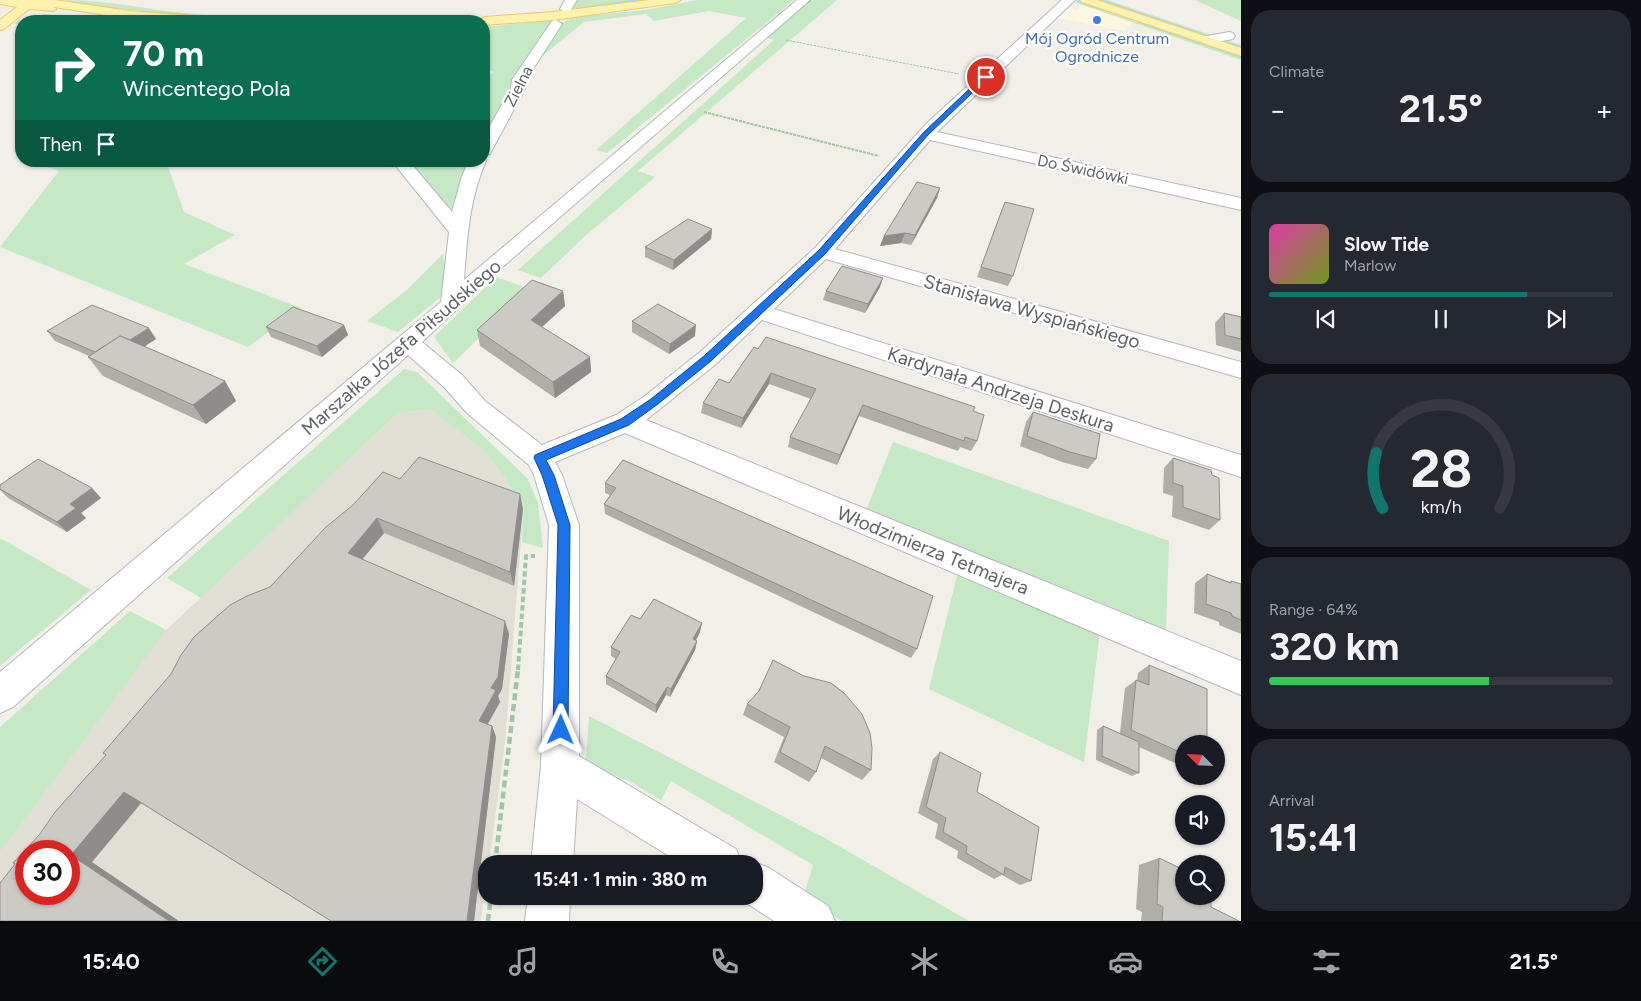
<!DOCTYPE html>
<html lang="en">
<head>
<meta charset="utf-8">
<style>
  :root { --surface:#171b24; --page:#242831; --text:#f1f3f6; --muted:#9ea1a6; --line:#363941; --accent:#0f766e }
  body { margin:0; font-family:Figtree,sans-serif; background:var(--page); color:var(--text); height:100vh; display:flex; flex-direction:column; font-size:19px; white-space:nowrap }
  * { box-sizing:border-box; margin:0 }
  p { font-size:16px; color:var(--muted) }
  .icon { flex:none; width:28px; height:28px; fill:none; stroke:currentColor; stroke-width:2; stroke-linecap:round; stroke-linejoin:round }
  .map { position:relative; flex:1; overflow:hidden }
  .details { display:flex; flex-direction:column; gap:10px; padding:10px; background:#0d0f14; width:400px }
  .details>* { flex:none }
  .hud { position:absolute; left:15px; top:15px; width:475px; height:152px; border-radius:20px; box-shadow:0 1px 4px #0004; background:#0b6e4f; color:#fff; overflow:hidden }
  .needle { width:32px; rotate:294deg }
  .fabs { position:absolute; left:1175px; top:735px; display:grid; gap:10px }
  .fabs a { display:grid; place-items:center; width:50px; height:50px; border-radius:50%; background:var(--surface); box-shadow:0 1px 4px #0004; font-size:25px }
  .speed { position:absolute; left:15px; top:840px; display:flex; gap:10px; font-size:25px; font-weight:700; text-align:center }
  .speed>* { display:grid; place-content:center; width:65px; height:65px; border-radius:50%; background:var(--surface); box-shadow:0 1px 4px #0004; line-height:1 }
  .speed .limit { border:8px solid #d22; background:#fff; color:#111 }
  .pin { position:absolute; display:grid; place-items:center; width:42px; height:42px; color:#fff; margin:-21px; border:2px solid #fff; border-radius:50%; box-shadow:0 1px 5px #0007 }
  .me { position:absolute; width:55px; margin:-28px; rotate:1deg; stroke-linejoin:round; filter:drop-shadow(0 0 4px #0008) }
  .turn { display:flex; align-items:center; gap:18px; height:105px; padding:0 25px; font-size:22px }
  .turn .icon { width:65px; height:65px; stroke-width:2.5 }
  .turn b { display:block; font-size:35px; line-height:42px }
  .then { display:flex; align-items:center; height:48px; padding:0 25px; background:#0003; gap:10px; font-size:19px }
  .big { font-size:38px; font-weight:700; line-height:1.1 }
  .details .card { flex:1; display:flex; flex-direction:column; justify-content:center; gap:8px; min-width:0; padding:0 18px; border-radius:20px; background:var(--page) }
  .details .dial { align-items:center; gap:0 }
  .dial svg { height:130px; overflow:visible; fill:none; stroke:var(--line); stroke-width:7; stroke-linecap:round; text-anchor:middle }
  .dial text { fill:var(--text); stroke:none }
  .song { display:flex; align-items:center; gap:15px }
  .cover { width:60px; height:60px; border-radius:8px; background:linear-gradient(135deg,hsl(320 70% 55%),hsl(80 70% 35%)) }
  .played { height:5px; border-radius:2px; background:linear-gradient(90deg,var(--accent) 75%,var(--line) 75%) }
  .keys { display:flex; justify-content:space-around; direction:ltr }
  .heat { display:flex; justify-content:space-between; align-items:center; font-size:28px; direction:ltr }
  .charge { height:8px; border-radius:4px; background:linear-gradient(90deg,#34c759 64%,var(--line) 0) }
  .trip { position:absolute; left:478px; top:855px; width:285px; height:50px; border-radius:20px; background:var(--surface); box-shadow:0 1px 4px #0004; font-weight:700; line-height:50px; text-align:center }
  .tab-bar { display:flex; height:80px; justify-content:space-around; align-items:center; background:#090b0e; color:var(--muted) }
  .tab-bar .icon { width:35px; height:35px }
  .tab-bar .current { color:var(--accent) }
  .tab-bar b { font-size:22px; color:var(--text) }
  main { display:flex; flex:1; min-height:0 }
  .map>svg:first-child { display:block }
  .commercial { fill:#fef7e0 }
  .education { fill:#e1ded6; fill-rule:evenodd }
  .green { fill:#c5e8c5 }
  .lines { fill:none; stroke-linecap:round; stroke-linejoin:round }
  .stream { fill:#aadaff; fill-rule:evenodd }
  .minor-casing { stroke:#b5b8bc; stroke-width:2 }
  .major-casing { stroke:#f2c960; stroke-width:2 }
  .path-far3 { stroke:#9cc7a9; stroke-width:1; stroke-dasharray:2.5 1; stroke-linecap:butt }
  .path-far2 { stroke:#9cc7a9; stroke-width:2; stroke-dasharray:3 1; stroke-linecap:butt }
  .path-far1 { stroke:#9cc7a9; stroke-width:4; stroke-dasharray:5.5 3; stroke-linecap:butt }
  .path { stroke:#9cc7a9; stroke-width:4.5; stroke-dasharray:7 4; stroke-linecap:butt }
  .minor { fill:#fff; fill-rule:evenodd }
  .major { fill:#fff2af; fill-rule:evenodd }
  .wall { fill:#afaea9 }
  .shaded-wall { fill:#8f8d8a }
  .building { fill:#cccac5; stroke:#8f8d8a; fill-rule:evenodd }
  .route { fill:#1a73e8; stroke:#114b97 }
  .shop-dot { fill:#3f7fe0; stroke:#fff; stroke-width:2 }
  .labels { text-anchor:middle; stroke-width:4.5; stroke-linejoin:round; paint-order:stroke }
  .far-shop-label { font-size:16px; fill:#366cbe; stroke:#fff }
  .far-street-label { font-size:16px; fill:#5f6368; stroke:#fff }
  .street-label { font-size:19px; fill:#5f6368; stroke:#fff }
</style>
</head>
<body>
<main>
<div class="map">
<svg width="1241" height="921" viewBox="0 0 1241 921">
  <rect width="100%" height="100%" fill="#f1efe8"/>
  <polygon class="commercial" points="1083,5 1132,22 1125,31 1057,18 1069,8 1077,10"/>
  <path class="education" d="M430,409L487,453L524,505L505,742L489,864H486V882L481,921H0V852L163,633L398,413ZM26,851H69V894H26Z"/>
  <g class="green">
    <path d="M65,0C108,0 150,10 193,14C290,23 388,18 485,18C367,22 249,26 133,10C114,8 81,7 65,0Z"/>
    <polygon points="576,0 648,0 570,9"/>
    <polygon points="698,0 794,0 607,153 596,150 746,18 709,11 654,21 646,14 584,22 541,57 537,57 559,22 564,22 574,17 646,10"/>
    <polygon points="810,0 837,0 638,171 655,177 584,237 541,278 518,270 774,40 767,38"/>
    <polygon points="1094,0 1107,0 1241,45 1241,49"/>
    <polygon points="1195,0 1241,0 1241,21"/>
    <polygon points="1082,1 1241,55 1241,60 1074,2"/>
    <polygon points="45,14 105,21 21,21 21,25 14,24 18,20"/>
    <polygon points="553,20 525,65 513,76 512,89 484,139 484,80 494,72 484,67 484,27"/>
    <polygon points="29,161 166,161 184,212 235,235 184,264 301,308 248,347 0,247 59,171"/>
    <polygon points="404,161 471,161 453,214"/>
    <polygon points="443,254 448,291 398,332 367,321 408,289"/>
    <polygon points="496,277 530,289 453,363 434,337"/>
    <polygon points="404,369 417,372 528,479 538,503 543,548 522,542 524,505 487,453 430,409 398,413 201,598 167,578"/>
    <polygon points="893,442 1169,541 1166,630 864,516"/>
    <polygon points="0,538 91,590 0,666"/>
    <polygon points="958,572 1100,631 1084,762 929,689"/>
    <polygon points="130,611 166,630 0,852 0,727"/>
    <polygon points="589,716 823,837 969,921 842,921 803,898 813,865 671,781 661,800 629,781 592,767 586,759"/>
  </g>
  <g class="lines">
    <g class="stream">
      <polygon points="631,0 642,0 591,7 589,6"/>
      <polygon points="1077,0 1079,0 1118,13 1115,14 1077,2"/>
      <polygon points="1098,0 1104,0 1208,35 1205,36"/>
      <polygon points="1139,21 1241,56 1241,58 1139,23"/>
      <polygon points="1222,40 1241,46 1241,48 1221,42"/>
    </g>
    <g class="minor-casing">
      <g id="minor">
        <polygon points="565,0 577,0 570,11 566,12 560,9"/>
        <path d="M797,0H810L499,270L422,342L462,375L485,401L542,445L616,415L645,396L700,352L815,248L927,123L1062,0H1075L937,132L1241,198V210L930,140L835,249L1241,362V378L826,259L774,309L1241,455V477L762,320L716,364L646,420L1241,661V695L625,433L555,462L562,475L579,525V756L736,849L742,864H682L577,799L573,864H531L541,766L549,525L534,475L529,465L467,413L444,387L408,355L13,707L0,713V672L441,302L449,232L392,161H409L452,212L462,176L469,161H484V157L486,161C469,199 467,239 464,280Z"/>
        <polygon points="556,20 562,24 526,80 525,89 492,150 490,154 484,155 484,136 511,89 512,80 552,21"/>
        <polygon points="1229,32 1233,33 1235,36 1233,39 1206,44 1200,40 1202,37"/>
        <polygon points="754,862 769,868 828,906 835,921 774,921 739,898 738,896 754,896 754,864 749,864"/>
        <polygon points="528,896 570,896 569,921 525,921"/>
      </g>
    </g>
    <g class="major-casing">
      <g id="major">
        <path d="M0,0H55L130,11L208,17L214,21C160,25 107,15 54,7L56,9L54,11L29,9L4,29L0,30V20L17,7L0,4Z"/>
        <polygon points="649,0 681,0 675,3 553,20 484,25 484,21 478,21 484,17 553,12"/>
        <polygon points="1080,0 1097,0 1241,48 1241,56 1082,2"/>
      </g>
    </g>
    <polyline class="path-far3" points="786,40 959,74"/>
    <polyline class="path-far2" points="704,112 879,156"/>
    <polyline class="path-far1" points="518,670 526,556 535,556"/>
    <g class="path">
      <polyline points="495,864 518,669"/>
      <polyline points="488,921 491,896"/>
    </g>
    <use href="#minor" class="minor"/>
    <use href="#major" class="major"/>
  </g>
  <g class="wall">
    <polygon points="940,188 937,198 911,245 901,243 880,246 884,236"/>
    <polygon points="1005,202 1013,276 1008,286 977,277 1001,212"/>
    <polygon points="712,229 711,239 673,270 645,257 645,247"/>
    <polygon points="880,287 865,313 823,300 826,291"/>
    <polygon points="563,291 565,306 542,327 590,357 591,372 555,398 480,346 477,330"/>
    <polygon points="1224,313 1241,317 1241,352 1216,345 1215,323"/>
    <polygon points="632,321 695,336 669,354 632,332"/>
    <polygon points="344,325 348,335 322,357 271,337 266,327"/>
    <polygon points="47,331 156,339 144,346 225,381 236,401 206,424 103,376 88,357 89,356 55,341"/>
    <polygon points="754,347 973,411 977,441 971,451 960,447 958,451 859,416 837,465 788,447 790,437 811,399 769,384 741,428 701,413 703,403 729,383"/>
    <polygon points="1033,412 1096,459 1088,469 1062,462 1020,446 1026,422"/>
    <polygon points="1173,458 1212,475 1220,520 1209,530 1172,517 1173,496 1163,493 1164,468"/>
    <polygon points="623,460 917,649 911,658 605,514 604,504 610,495 605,493 605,483"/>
    <polygon points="400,479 523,509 514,586 384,533 362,559 509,634 502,689 498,696 500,702 488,724 492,726 496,737 474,921 331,921 141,803 92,862 0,921 270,587"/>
    <polygon points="0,485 101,498 81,513 86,518 67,532 8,498 0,490"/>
    <polygon points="1207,574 1230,582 1231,581 1241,584 1241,634 1219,625 1219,622 1194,613 1195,583"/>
    <polygon points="640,619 700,632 696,640 697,641 695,650 670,697 666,695 656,713 606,684 606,676 616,659 611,656 611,647"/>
    <polygon points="1149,665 1184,744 1184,767 1139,747 1139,773 1132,776 1096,760 1097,730 1103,726 1120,733 1125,688 1136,680 1137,681 1138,673"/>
    <polygon points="747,704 871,770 862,780 821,758 816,772 809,782 774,762 784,737 743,715"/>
    <polygon points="940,752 977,792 1031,881 1020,885 1002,875 994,879 957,858 958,851 935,838 938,824 918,813 933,759"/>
    <polygon points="1159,858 1211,907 1239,921 1141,921 1142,912 1136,909 1139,865"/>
  </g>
  <g class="shaded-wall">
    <polygon points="940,188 937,198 911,245 915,235"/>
    <polygon points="712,229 711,239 673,270 674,260"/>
    <polygon points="905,233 901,243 880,246 884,236"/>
    <polygon points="883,278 880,287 865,313 868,304"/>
    <polygon points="563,291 565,306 533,335 531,320"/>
    <polygon points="344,325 348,335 322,357 317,346"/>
    <polygon points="696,325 695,336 669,354 670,344"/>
    <polygon points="149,328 156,339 113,367 105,357"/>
    <polygon points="590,357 591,372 555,398 553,382"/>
    <polygon points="771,373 769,384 741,428 743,418"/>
    <polygon points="225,381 236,401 206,424 193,405"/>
    <polygon points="863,405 859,416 837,465 840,455"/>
    <polygon points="92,488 101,498 81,513 86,518 67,532 57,522 70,504"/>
    <polygon points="520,494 523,509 514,586 510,572"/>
    <polygon points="377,518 384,533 356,567 348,553"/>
    <polygon points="505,621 509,634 502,689 498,696 500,702 483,732 479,721 491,688"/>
    <polygon points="702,623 700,632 692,648 693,639"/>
    <polygon points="697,641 695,650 670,697 671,689"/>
    <polygon points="667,687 666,695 656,713 656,705"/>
    <polygon points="492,726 496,737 474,921 467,921"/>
    <polygon points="124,792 142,802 92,862 179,921 169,921 71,855"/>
  </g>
  <g class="building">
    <polygon points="917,182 940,188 915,235 905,233 884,236"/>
    <polygon points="1005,202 1034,209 1013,276 981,267"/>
    <polygon points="688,219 712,229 674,260 645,247"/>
    <polygon points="842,266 883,278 868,304 826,291"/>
    <polygon points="532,280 563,291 531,320 590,357 553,382 477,330"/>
    <polygon points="658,304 696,325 670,344 632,321"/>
    <polygon points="92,305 149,328 130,340 120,336 95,352 47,331"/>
    <polygon points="293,307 344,325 317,346 266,327"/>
    <polygon points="1224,313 1241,317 1241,339 1225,335"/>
    <polygon points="120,336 225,381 193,405 88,357"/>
    <polygon points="766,337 975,407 973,411 984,415 977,441 965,437 964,441 863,405 840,455 790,437 816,389 771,373 743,418 703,403 719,379 729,383 754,347 758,349"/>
    <polygon points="1033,412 1100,434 1096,459 1070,452 1027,436"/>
    <path d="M419,457L520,494L510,572L377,518L348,553L505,621L498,677L491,688L496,690L479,721L492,726L467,921H331L124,792L71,855L169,921H0V883L15,864L13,863L40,834L55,812L106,755L103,753L171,674L181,655L194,637L230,605L247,596L270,587L326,527L353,505L383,472L400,479ZM26,851H69V894H26Z"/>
    <polygon points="1173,458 1211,470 1212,475 1219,478 1220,520 1183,507 1183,486 1173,483"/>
    <polygon points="38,459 92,488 70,504 76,508 57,522 0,489 0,485"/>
    <polygon points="623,460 933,596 917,649 604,504 616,488 605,483"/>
    <polygon points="1207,574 1231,583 1231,581 1241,584 1241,620 1232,616 1231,613 1206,604"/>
    <polygon points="654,599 702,623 693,639 697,641 671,689 667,687 656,705 606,676 620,652 611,647 631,615 640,619"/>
    <polygon points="773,660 804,676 831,683 844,693 862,714 870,733 872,748 871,770 825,746 816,772 780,752 790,727 747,704 759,691"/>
    <polygon points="1149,665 1207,689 1207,744 1184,744 1184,754 1131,730 1136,680 1149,685"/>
    <polygon points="1103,726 1139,742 1139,773 1102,756"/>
    <polygon points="940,752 981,773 977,792 1039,827 1031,881 1005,867 1004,875 966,853 967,846 943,832 946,818 926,807"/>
    <polygon points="1159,858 1184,870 1184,896 1211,896 1211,907 1239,921 1162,921 1163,907 1157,904"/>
  </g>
  <polygon class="route" points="984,75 989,77 928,135 825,254 711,361 658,404 629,425 546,460 554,475 570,525 568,730 566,735 561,737 555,735 553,730 558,525 542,475 534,458 535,455 621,419 651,399 704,356 819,250 924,132"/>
  <circle class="shop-dot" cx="1097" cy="20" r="5"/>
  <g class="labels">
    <g class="far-shop-label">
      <text x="1097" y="44">Mój Ogród Centrum<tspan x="1097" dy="18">Ogrodnicze</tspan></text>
    </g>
    <g class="far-street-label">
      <text transform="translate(518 86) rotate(-63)" y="6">Zielna</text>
      <text transform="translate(1083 169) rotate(12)" y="6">Do Świdówki</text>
    </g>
    <g class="street-label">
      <text transform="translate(1032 311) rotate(16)" y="7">Stanisława Wyspiańskiego</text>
      <text transform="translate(401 347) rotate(-41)" y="7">Marszałka Józefa Piłsudskiego</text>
      <text transform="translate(1001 389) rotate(18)" y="7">Kardynała Andrzeja Deskura</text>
      <text transform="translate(933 550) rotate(22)" y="7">Włodzimierza Tetmajera</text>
    </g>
  </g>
</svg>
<div class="fabs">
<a><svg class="needle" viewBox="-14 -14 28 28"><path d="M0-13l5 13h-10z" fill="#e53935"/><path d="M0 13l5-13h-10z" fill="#9ea1a6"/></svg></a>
<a><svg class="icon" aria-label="sound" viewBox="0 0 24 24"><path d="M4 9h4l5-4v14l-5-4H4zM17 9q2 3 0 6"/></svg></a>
<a><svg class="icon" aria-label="search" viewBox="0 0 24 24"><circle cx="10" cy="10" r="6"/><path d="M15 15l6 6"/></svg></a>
</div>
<div class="speed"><div class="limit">30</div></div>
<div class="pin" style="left:986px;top:77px;background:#d93025"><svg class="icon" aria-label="arrive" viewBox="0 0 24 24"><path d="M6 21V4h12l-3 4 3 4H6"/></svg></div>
<svg class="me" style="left:561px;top:730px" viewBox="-20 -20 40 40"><path d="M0-17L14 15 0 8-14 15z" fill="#1a73e8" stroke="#fff" stroke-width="4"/></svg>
<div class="trip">15:41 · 1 min · 380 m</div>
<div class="hud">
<div class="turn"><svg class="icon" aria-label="right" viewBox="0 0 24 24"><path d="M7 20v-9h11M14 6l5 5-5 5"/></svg><div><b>70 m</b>Wincentego Pola</div></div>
<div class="then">Then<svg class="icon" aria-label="arrive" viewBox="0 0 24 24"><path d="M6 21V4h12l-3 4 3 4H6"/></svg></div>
</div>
</div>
<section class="details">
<div class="card"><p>Climate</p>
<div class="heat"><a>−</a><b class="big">21.5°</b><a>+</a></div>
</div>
<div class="card">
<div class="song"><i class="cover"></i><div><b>Slow Tide</b><p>Marlow</p></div></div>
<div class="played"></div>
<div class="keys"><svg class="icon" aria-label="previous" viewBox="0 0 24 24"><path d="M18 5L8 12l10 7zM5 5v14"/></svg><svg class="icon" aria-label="pause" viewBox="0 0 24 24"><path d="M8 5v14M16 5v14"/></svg><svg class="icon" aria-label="next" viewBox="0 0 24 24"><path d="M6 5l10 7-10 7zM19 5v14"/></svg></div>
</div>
<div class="card dial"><svg viewBox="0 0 100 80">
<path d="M14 69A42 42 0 1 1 86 69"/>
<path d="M14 69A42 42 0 0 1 10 35" stroke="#0f766e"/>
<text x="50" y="56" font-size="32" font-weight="700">28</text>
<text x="50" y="72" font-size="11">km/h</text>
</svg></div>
<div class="card"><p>Range · 64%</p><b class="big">320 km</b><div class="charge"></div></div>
<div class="card"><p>Arrival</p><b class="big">15:41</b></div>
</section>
</main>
<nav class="tab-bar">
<b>15:40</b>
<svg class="icon current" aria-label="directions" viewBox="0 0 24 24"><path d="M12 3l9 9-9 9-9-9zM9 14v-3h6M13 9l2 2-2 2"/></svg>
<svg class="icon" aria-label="music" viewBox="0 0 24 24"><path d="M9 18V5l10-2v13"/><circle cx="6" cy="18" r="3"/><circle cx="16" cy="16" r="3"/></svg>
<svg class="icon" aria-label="phone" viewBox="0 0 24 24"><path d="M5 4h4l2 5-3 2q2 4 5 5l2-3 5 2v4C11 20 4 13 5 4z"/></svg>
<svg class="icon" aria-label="climate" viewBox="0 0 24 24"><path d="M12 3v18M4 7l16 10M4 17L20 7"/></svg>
<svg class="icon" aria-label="car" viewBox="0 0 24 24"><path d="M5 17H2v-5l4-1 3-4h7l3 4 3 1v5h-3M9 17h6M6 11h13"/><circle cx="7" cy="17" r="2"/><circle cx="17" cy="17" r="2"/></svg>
<svg class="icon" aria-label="filters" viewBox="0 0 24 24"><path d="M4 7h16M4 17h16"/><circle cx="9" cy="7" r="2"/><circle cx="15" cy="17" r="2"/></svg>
<b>21.5°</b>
</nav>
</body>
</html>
